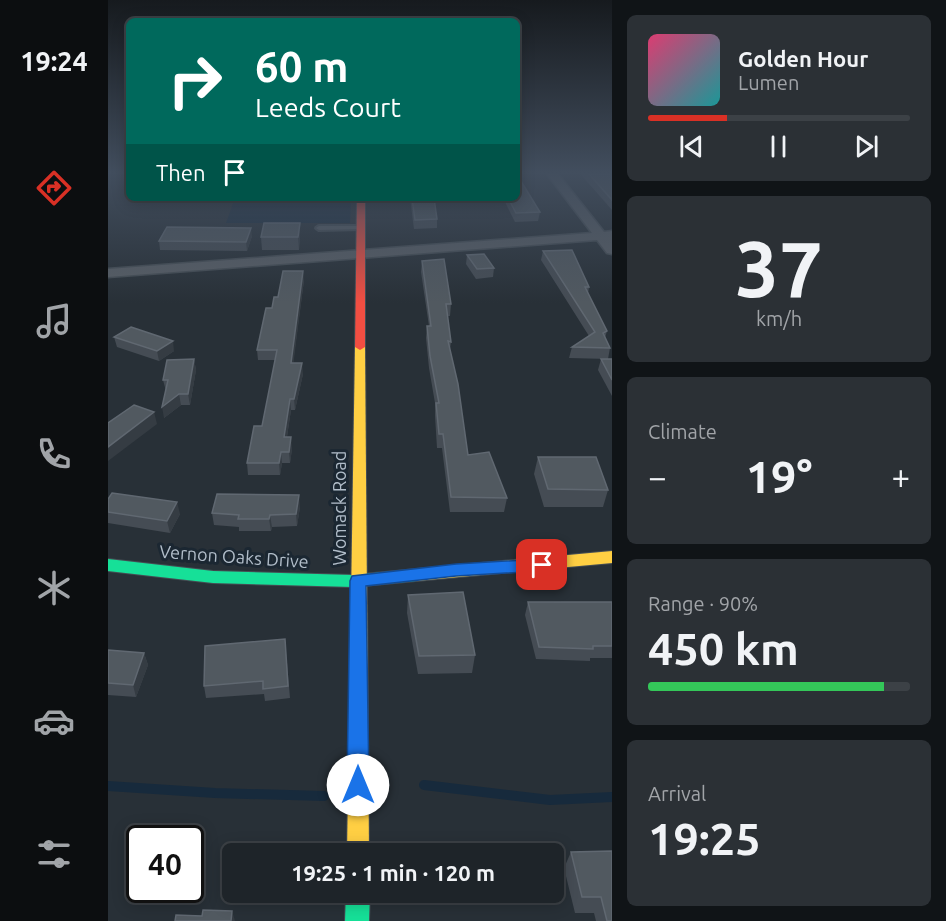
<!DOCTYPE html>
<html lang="en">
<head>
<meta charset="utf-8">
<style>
  :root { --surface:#1e2429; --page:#2b3035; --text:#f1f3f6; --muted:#a1a4a8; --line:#3c4146; --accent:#d93025 }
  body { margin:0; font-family:Ubuntu,sans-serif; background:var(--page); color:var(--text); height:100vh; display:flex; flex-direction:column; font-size:22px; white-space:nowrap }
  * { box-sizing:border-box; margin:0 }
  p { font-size:20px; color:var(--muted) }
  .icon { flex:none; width:33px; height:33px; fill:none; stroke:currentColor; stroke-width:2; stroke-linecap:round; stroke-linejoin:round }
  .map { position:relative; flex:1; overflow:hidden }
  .sheet { display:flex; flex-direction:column; gap:15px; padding:15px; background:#101417; width:334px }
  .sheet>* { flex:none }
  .banner { position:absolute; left:18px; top:18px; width:394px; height:183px; border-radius:9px; box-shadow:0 3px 15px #0003,0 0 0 2px var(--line); background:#00695c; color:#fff; overflow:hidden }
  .speed { position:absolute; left:18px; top:825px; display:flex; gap:12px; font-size:30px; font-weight:700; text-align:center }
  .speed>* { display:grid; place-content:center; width:78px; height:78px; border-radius:50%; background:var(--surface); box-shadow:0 3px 15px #0003,0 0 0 2px var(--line); line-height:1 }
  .speed .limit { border:3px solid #111; border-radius:9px; background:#fff; color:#111 }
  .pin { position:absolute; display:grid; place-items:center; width:51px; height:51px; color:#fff; margin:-26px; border-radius:12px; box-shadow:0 3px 9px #0006 }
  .me { position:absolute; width:66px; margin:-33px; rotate:0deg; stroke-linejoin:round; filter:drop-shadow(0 0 4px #0008) }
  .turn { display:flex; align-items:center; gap:21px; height:126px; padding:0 30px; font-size:27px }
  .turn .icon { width:78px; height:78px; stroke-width:2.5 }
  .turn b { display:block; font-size:42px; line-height:51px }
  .then { display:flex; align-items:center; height:57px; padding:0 30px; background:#0003; gap:12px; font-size:22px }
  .big { font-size:45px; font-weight:600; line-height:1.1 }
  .sheet .widget { flex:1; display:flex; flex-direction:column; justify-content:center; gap:9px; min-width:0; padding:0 21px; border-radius:9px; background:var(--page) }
  .sheet .dial { align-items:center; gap:0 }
  .dial b { font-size:78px; line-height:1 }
  .song { display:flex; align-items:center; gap:18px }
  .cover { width:72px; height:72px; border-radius:9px; background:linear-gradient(135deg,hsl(340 70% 55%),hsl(180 70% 35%)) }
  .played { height:6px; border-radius:3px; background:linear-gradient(90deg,var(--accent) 30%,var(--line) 30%) }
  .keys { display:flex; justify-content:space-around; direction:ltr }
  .heat { display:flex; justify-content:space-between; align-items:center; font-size:33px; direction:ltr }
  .charge { height:9px; border-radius:4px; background:linear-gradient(90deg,#34c759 90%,var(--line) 0) }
  .trip { position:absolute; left:114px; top:843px; width:342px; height:60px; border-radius:9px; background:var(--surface); box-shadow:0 3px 15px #0003,0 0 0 2px var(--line); font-weight:600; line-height:60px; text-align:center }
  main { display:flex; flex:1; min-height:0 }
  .dock { display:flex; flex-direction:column; width:108px; justify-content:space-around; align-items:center; background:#0c0e10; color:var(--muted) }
  .dock .icon { width:42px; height:42px }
  .dock .on { color:var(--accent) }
  .dock b { font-size:27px; color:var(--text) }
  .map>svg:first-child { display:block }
  .water { fill:#172a3c }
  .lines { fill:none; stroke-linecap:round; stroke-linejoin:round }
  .stream { stroke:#172a3c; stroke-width:10 }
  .lane-casing { stroke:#454d54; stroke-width:4 }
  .street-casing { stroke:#454d54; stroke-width:3 }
  .fast-casing { stroke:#454d54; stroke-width:2 }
  .slow-casing { stroke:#454d54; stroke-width:2 }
  .jam-casing { stroke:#454d54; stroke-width:2 }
  .lane { fill:#585e65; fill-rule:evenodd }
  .street { fill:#585e65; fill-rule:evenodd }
  .fast { fill:#16e098; fill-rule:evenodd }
  .slow { fill:#ffcf43; fill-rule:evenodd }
  .jam { fill:#f24e42; fill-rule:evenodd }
  .wall { fill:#454c54 }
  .shaded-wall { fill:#353c43 }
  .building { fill:#515960; stroke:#606871; stroke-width:1.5 }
  .route { fill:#1a73e8; stroke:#114b97; stroke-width:1.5 }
  .labels { text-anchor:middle; stroke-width:6; stroke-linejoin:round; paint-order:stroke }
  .street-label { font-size:18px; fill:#b1bdc9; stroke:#1b2732 }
</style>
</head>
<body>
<main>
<nav class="dock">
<b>19:24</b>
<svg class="icon on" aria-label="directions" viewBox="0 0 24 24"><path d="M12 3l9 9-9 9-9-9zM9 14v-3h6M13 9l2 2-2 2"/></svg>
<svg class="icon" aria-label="music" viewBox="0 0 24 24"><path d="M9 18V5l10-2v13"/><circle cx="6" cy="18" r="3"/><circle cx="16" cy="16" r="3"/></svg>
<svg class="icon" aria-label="phone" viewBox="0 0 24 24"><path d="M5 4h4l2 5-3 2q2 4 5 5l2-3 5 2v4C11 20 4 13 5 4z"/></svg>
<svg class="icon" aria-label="climate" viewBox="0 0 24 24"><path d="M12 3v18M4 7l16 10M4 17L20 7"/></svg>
<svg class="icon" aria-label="car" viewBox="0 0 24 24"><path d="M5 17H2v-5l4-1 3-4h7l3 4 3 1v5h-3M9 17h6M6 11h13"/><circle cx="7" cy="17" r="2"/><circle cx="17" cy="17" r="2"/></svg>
<svg class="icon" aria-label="filters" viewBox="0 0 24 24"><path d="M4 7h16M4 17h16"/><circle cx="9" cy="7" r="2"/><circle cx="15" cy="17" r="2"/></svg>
</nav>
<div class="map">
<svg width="504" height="921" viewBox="0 0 504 921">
  <rect width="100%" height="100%" fill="#283037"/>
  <polygon class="water" points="127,198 243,198 242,223 118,223"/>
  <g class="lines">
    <g class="stream">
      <polyline points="316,785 442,800 504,797"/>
      <polyline points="0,786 107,793 216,796"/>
    </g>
    <g class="lane-casing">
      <polygon id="lane" points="252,226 255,228 254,229 211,230 208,228 211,226"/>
    </g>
    <g class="street-casing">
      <polygon id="street" points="439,174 450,174 496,232 504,231 504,254 499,253 489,240 0,277 0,269 484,233"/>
    </g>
    <g class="fast-casing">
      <g id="fast">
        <polygon points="0,559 105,571 245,575 308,569 314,571 316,575 314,579 308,581 245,587 105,583 0,571"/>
        <polygon points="238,892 262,892 261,921 237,921"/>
      </g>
    </g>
    <g class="slow-casing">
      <g id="slow">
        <polygon points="252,344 257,347 261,854 239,854 247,347"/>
        <polygon points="504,551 504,563 308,581 302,579 300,575 302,571 308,569"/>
      </g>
    </g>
    <g class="jam-casing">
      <polygon id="jam" points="249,198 257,198 257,347 252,350 247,347"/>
    </g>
    <use href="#lane" class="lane"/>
    <use href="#street" class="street"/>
    <use href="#fast" class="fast"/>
    <use href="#slow" class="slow"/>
    <use href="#jam" class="jam"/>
  </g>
  <g class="wall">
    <polygon points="474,174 501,174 504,176 504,210 475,177"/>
    <polygon points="302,198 326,198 329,219 329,228 306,229"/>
    <polygon points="395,198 410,198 432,212 430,221 407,222"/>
    <polygon points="192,235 191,250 154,250 153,237"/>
    <polygon points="144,236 139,251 52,250 51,241"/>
    <polygon points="435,251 481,287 480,294 499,331 497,338 502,348 500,359 461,358 464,347 481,336 433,260"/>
    <polygon points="359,255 386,268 385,277 368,279 358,264"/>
    <polygon points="314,261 343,304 342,316 339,316 343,342 342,349 360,455 399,498 396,512 342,512 334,448 329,448 327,416 327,403 321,368 318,338 319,326 321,326 313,272"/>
    <polygon points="196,280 185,363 195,374 187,410 183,410 179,437 184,449 182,463 174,463 172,475 140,475 139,463 154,426 167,360 150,360 149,350 164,308 170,297"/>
    <polygon points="6,337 66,351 51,361 9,347"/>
    <polygon points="86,359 88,370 82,405 73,405 56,418 58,391 55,380"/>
    <polygon points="493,359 504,359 504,396 490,370"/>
    <polygon points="430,457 500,490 495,507 436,507 426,474"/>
    <polygon points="0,499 72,514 62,533 0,523"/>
    <polygon points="192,507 189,526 164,527 163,531 131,531 131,527 106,525 104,513"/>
    <polygon points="300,595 367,655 364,673 310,674 299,613"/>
    <polygon points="420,602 504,602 504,658 482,658 482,661 428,659 417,615"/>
    <polygon points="177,639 182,698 157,701 156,694 98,698 96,686"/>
    <polygon points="0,650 36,653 40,665 28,697 0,695"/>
    <polygon points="504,851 504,921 488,921 486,913 467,913 456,868 463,852"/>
  </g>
  <g class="shaded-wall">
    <polygon points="192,223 192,235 191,250 190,237"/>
    <polygon points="143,228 144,236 139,251 138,242"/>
    <polygon points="195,271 196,280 184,374 183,363"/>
    <polygon points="65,341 66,351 51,361 49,351"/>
    <polygon points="86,359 88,370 82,405 80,394"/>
    <polygon points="194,363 195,374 187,410 186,399"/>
    <polygon points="71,394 73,405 56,418 54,407"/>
    <polygon points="182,399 183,410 177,449 176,437"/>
    <polygon points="46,412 49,424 0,461 0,447"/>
    <polygon points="183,437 184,449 182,463 181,452"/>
    <polygon points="173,452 174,463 172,475 171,463"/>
    <polygon points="191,495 192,507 189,526 188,514"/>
    <polygon points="69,502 72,514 62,533 59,521"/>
    <polygon points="162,515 164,527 163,531 161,519"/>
    <polygon points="36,653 40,665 28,697 25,685"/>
    <polygon points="124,911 127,921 123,921"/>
  </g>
  <g class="building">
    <polygon points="481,174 501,174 504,176 504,200"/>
    <polygon points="410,181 413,181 432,212 408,213 400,198 410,198"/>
    <polygon points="304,198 326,198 329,219 307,220"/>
    <polygon points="156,223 192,223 190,237 153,237"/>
    <polygon points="59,227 143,228 138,242 51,241"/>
    <polygon points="464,250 481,287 477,287 499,331 495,333 502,348 464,347 487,332 435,251"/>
    <polygon points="376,254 386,268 369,269 359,255"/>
    <polygon points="336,259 343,304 338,304 343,342 340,341 350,384 360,455 381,452 399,498 343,497 335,434 331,434 328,403 331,403 322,356 319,326 323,326 314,261"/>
    <polygon points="175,271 195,271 183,363 194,363 186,399 182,399 176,437 183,437 181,452 173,452 171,463 139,463 146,426 154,426 169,350 149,350 158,308 164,308 166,297 170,297"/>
    <polygon points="23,327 65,341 49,351 6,337"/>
    <polygon points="86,359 80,394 71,394 54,407 60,380 55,380 59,360"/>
    <polygon points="493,359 504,359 504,380"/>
    <polygon points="26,405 46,412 0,447 0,423"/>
    <polygon points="430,457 488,457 500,490 440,489"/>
    <polygon points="4,493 69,502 59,521 0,512 0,499"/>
    <polygon points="109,494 191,495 188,514 162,515 161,519 130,519 131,515 104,513"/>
    <polygon points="355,592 367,655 311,656 300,595"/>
    <polygon points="420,602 504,602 504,646 485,646 485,649 431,647"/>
    <polygon points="177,639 180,686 155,689 155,681 96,686 97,646"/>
    <polygon points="0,650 36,653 25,685 0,683"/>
    <polygon points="504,851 504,921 499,921 493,897 474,897 463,852"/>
    <polygon points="95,910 124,911 123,921 67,921 68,915 94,916"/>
  </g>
  <linearGradient id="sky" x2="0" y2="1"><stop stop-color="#161a1e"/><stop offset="0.57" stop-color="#424e5e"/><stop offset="1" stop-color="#424e5e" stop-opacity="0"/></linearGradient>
  <rect width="504" height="303" fill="url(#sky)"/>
  <polygon class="route" points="434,559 440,561 442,565 440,569 434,571 348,576 258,586 261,785 257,792 250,795 242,792 239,785 242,581 244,576 348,564"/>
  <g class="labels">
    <g class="street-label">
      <text transform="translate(232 508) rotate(-90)" y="6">Womack Road</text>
      <text transform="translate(126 557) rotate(4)" y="6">Vernon Oaks Drive</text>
    </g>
  </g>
</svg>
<div class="speed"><div class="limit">40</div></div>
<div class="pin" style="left:434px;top:565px;background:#d93025"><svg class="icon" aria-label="arrive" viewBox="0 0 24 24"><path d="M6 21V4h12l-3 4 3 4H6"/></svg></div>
<svg class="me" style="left:250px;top:785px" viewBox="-20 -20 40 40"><circle r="19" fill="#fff"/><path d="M0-13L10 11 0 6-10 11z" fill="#1a73e8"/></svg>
<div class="trip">19:25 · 1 min · 120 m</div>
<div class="banner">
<div class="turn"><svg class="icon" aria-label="right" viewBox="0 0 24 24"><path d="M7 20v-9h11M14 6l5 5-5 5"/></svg><div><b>60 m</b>Leeds Court</div></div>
<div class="then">Then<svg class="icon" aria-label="arrive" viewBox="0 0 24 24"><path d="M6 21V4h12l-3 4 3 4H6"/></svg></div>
</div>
</div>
<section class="sheet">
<div class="widget">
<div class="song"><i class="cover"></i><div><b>Golden Hour</b><p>Lumen</p></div></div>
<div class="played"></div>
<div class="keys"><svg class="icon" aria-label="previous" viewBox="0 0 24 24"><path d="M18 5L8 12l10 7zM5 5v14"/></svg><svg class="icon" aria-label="pause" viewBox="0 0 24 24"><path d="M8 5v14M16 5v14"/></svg><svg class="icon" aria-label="next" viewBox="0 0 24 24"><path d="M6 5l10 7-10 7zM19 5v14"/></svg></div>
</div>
<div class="widget dial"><b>37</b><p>km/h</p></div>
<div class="widget"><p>Climate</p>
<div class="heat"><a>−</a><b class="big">19°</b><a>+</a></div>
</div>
<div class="widget"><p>Range · 90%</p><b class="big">450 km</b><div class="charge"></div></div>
<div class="widget"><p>Arrival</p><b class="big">19:25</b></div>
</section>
</main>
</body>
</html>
